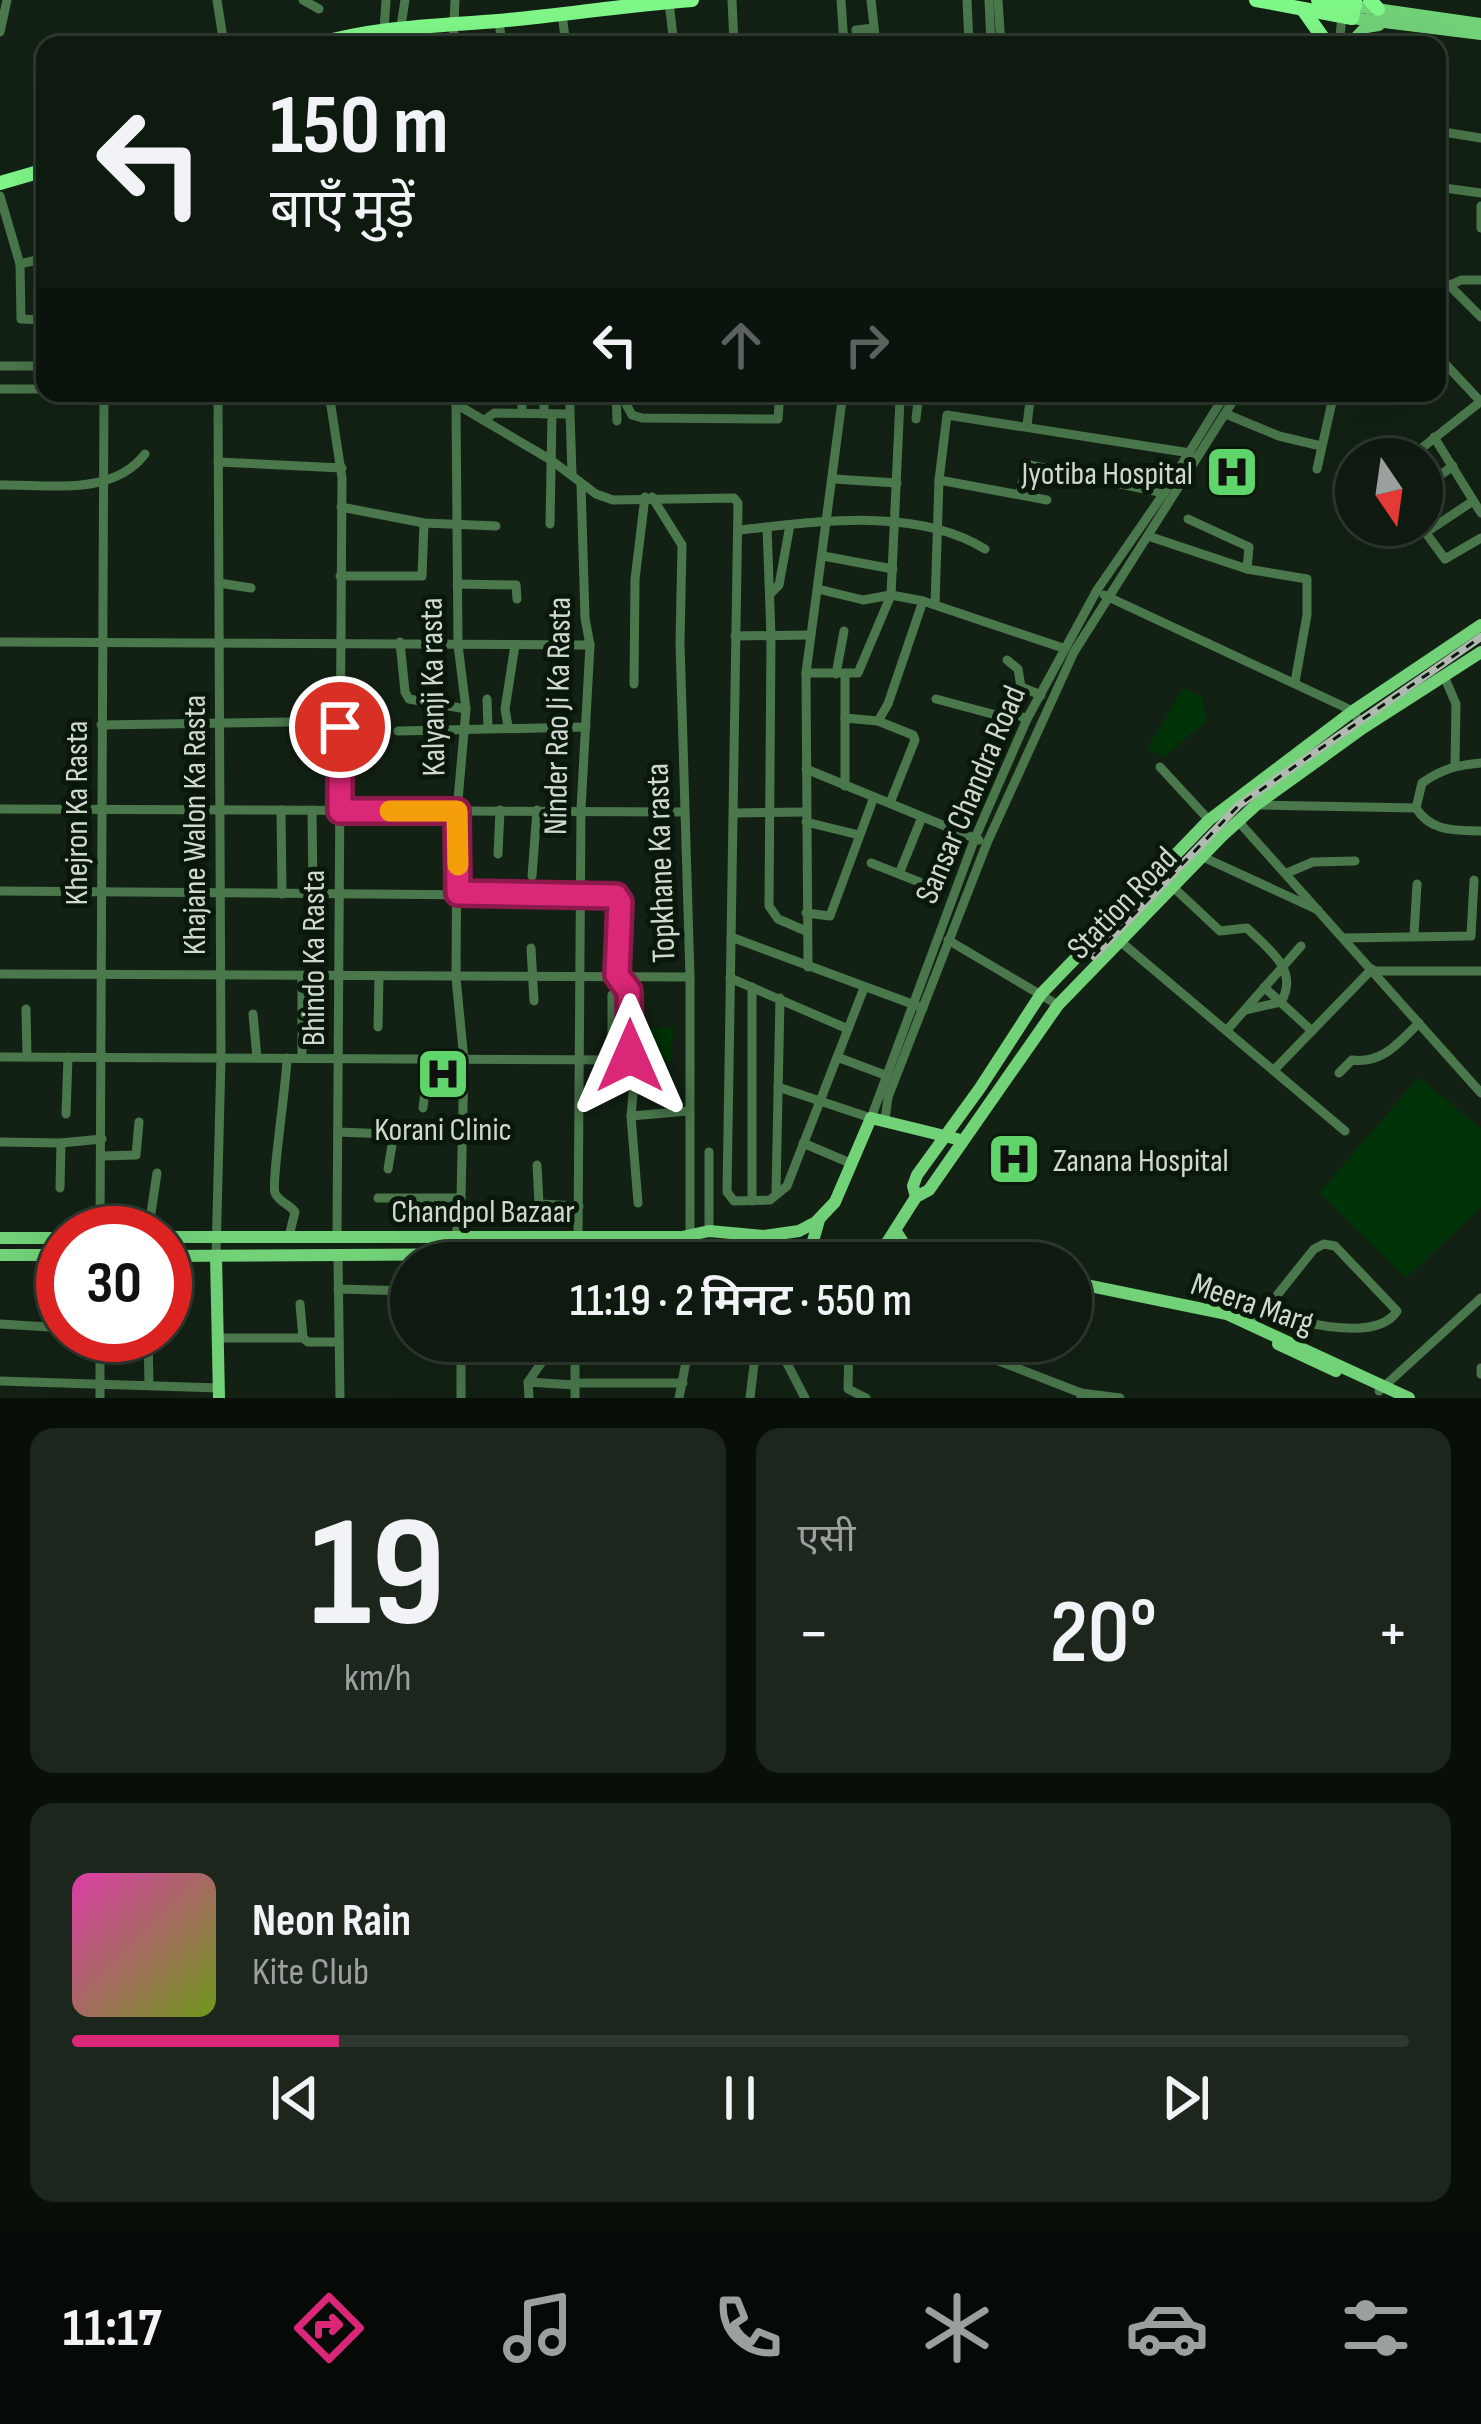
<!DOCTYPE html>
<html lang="hi">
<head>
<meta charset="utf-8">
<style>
  :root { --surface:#0e190f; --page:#1c261d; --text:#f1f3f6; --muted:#9ba09e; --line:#2e382f; --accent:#db2777 }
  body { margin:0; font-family:"Sofia Sans Condensed","Noto Sans Devanagari",sans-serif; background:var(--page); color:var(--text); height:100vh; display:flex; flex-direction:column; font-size:45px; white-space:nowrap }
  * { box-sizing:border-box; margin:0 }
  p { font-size:39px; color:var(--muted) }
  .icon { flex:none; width:66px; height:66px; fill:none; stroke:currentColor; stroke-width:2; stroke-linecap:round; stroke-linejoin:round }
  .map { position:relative; height:1398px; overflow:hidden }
  .drawer { display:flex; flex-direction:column; gap:30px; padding:30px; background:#080e08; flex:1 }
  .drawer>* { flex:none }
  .guide { position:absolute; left:36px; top:36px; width:1410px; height:366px; border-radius:24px; box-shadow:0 12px 48px #0002,0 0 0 3px var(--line); background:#0e190f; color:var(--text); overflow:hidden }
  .needle { width:78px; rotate:167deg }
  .tools { position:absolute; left:1335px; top:438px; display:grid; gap:24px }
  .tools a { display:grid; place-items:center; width:108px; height:108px; border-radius:50%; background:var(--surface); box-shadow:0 12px 48px #0002,0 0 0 3px var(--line); font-size:60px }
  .speed { position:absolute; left:36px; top:1206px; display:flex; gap:24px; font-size:60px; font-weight:700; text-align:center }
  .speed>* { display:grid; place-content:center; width:156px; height:156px; border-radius:50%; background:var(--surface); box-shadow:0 12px 48px #0002,0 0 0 3px var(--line); line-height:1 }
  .speed .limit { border:18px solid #d22; background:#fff; color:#111 }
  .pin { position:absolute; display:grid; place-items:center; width:102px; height:102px; color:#fff; margin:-51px; border:6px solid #fff; border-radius:50%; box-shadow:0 3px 12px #0007 }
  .me { position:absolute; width:132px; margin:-66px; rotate:0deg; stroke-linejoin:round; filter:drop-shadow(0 0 9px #0008) }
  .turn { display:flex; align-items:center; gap:42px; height:252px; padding:0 36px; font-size:54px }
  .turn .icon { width:156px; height:156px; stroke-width:2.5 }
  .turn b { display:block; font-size:84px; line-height:102px }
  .lanes { display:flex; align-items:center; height:114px; padding:0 36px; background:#0003; justify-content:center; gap:60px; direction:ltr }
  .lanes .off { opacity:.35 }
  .big { font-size:90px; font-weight:600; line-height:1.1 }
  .drawer .tile { flex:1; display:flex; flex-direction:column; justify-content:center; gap:18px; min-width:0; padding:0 42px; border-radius:24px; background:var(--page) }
  .drawer .dial { align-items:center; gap:0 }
  .dial b { font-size:156px; line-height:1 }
  .song { display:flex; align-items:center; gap:36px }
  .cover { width:144px; height:144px; border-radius:18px; background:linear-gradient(135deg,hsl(320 70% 55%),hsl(80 70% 35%)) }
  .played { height:12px; border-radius:6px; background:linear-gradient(90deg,var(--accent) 20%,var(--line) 20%) }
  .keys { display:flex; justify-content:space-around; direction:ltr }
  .heat { display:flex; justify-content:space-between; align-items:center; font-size:66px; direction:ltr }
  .drawer .tiles { flex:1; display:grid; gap:30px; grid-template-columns:1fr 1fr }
  .tile:last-child { grid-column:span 2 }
  .trip { position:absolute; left:390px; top:1242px; width:702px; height:120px; border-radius:60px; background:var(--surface); box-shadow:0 12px 48px #0002,0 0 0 3px var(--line); font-weight:600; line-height:120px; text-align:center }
  .tab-bar { display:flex; height:192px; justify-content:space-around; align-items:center; background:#060a06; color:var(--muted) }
  .tab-bar .icon { width:84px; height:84px }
  .tab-bar .current { color:var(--accent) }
  .tab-bar b { font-size:54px; color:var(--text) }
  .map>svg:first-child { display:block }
  .green { fill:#003307 }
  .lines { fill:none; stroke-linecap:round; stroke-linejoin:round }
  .minor { stroke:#4a774c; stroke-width:9 }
  .major { stroke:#72d278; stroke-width:12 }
  .highway { stroke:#80f789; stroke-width:14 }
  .rail-casing { stroke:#b0bab0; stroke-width:8 }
  .rail { stroke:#0a180b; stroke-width:3; stroke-dasharray:9; stroke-linecap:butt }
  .route-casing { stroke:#8e194d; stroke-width:30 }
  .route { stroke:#db2777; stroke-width:21 }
  .slow { stroke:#f59e0b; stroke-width:21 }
  .labels { text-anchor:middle; stroke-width:10; stroke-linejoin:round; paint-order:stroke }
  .poi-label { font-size:33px; fill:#d0d9d0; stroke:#0a180b; text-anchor:end }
  .street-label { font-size:33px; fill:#d0d9d0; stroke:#0a180b }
</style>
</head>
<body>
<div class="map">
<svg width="1481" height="1398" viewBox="0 0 1481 1398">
  <rect width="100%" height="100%" fill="#132114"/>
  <g class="green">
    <polygon points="1184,688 1202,696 1207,720 1164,757 1147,748"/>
    <polygon points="640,1027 673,1028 671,1062 639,1061"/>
    <polygon points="1419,1077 1481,1129 1481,1207 1406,1278 1319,1193"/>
  </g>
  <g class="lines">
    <g class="minor">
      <polyline points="217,0 224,45"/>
      <polyline points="303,0 319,9"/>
      <polyline points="732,0 734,45"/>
      <polyline points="841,0 844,45"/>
      <polyline points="871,0 876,45"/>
      <polyline points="967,0 969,45"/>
      <polyline points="989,0 991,45"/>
      <polyline points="998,0 1001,45"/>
      <polyline points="669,2 674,45"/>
      <polyline points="562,14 566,45"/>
      <polyline points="499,21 502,45"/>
      <polyline points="0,32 7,0"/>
      <polyline points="383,45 386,0"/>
      <polyline points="398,45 405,0"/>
      <polyline points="453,45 455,0"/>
      <polyline points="857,45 856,30 874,28"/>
      <polyline points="1339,45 1342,17"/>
      <polyline points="1437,131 1481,138"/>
      <polyline points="1437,187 1481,193"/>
      <polyline points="0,196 20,264 21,319 45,320"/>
      <polyline points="1481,206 1481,228"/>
      <polyline points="20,264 45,258"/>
      <polyline points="1448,284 1481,317"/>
      <polyline points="1437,291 1461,280 1481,280"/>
      <polyline points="1437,355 1481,402"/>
      <polyline points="0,366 45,366"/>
      <polyline points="0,389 45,389"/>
      <polyline points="329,393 342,478 337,1236"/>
      <polyline points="447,393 456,404 551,460 596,494 613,500 734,498 738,503 727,1192 734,1201 770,1200 787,1186 864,988"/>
      <polyline points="544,393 544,414"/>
      <polyline points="616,393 617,421"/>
      <polyline points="627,393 626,404 632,415 642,418 778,419 780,393"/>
      <polyline points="843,400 918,401 916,419"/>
      <polyline points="456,404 458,645 466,709 457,811 456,978 464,1060 461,1198 456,1237 459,1263"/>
      <polyline points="522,413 522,393"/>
      <polyline points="570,414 570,393"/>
      <polyline points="1226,414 1279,436 1321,446"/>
      <polyline points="486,419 494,413 570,414 572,474"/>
      <polyline points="1027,425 1031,393"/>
      <polyline points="1434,437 1481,513"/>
      <polyline points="1408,459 1480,402"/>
      <polyline points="218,462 342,468"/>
      <polyline points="1317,469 1334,393"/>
      <polyline points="834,479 897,483"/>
      <polyline points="939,480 1047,500"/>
      <path d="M0,485C49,484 112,497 145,454"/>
      <polyline points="1422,488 1453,466"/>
      <polyline points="1020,494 1025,470 1030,465 1164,493"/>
      <polyline points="652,497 682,545 680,643 690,977 690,1236"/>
      <polyline points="341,507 424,523 496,526"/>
      <polyline points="1188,519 1249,547 1247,569"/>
      <polyline points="550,524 552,414"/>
      <polyline points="1420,525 1445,559 1481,538"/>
      <polyline points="767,527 771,636 769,906 778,919 806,931"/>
      <path d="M739,530C816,522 916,506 985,549"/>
      <polyline points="1425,533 1473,501"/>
      <polyline points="1148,536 1247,569 1307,579 1307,615 1295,682"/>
      <polyline points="823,556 893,569"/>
      <polyline points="340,576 422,576 424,523"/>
      <polyline points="219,583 251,588"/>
      <polyline points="457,584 516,585 517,599"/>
      <polyline points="818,589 863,600 891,595 923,601 1063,648"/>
      <polyline points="770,594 779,585 790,525"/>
      <polyline points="1104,595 1353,711 1363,728"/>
      <polyline points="935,604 939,480 947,415 1190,453"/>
      <polyline points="735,636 810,635"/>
      <polyline points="0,642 590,645"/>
      <polyline points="400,642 405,692 409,699 466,709"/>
      <polyline points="1007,660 1018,669 1021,687 1041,695"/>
      <polyline points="806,673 858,673 891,595 900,400"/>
      <polyline points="836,674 844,631"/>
      <polyline points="1444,676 1456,704 1455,765"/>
      <polyline points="634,684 635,579 645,497"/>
      <polyline points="487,699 488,727"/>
      <polyline points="936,699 996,715 1005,710 1027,719"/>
      <polyline points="845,718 878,721 913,735 915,740 890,803"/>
      <polyline points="878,721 888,704 923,601"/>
      <polyline points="101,725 292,722"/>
      <polyline points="508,726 505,709 515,645"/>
      <polyline points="398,731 586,727"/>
      <polyline points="1160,767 1209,820"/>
      <polyline points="806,769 979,840"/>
      <polyline points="845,786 845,675"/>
      <polyline points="1259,805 1416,808"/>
      <polyline points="0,809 683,812"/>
      <polyline points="281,810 282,894"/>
      <polyline points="312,810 313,895"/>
      <polyline points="735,813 806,812"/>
      <polyline points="1238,821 1481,1093"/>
      <polyline points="806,822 859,835"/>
      <path d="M1480,831C1454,830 1431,832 1416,808L1422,783C1442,769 1457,765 1481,763"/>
      <polyline points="498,854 500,810"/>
      <polyline points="1203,857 1318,910"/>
      <polyline points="871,863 927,885"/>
      <polyline points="1287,873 1313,862 1355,861"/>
      <polyline points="899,874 922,817"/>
      <polyline points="532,876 537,810"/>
      <path d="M1173,887L1220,931L1247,928C1268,949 1300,970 1281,1002L1245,1010"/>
      <polyline points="0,891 616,896 620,901 617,975 629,991 631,1007 627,1060 635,1072 631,1116 638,1203"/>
      <polyline points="806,913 830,916 874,797"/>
      <polyline points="1414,935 1417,884"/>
      <polyline points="731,937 923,1008"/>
      <polyline points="1344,938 1471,936 1474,880"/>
      <polyline points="948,940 1058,1005"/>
      <polyline points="1121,942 1345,1131"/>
      <polyline points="531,948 534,1001"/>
      <polyline points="808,967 806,673 843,393"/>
      <polyline points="1374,971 1481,971"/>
      <polyline points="0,974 690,977"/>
      <polyline points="730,978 848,1029"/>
      <polyline points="1264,987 1312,1031"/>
      <polyline points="26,1009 27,1057"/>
      <polyline points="253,1014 257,1058"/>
      <polyline points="378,1027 379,977"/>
      <polyline points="1227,1030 1301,946"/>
      <polyline points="0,1057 627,1060"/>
      <polyline points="837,1057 885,1075"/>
      <path d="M287,1058C287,1081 271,1183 275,1193C279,1202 289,1204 295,1212L289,1236"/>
      <polyline points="302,1058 302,976"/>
      <polyline points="612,1060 612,995"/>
      <polyline points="1274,1070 1372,969"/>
      <path d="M1339,1073L1352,1060C1383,1064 1398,1043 1419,1023"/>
      <polyline points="778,1087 871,1118 975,838 1027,719 1097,590 1164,493 1226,393"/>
      <polyline points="423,1108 429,1059"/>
      <polyline points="66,1114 68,1057"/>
      <polyline points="631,1116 688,1111"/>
      <polyline points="885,1120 888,1097 987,843 1074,652 1238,393"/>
      <polyline points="338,1132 388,1134 392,1145 388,1169"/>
      <polyline points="0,1142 61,1143 102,1139"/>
      <polyline points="803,1143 850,1163"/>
      <polyline points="709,1152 709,1231"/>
      <polyline points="102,1156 136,1155 139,1122"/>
      <polyline points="537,1165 539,1204 579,1206"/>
      <polyline points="60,1188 61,1143"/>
      <polyline points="776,1192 780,998"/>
      <polyline points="378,1198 461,1198"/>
      <polyline points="752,1201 752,987"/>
      <polyline points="100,1233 104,393"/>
      <polyline points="148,1233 157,1173"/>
      <polyline points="578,1237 581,809 590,645 585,618 581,484"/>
      <polyline points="216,1256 221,1058 218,393"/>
      <polyline points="338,1257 340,1398"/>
      <path d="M1202,1287C1239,1305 1370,1354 1397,1311L1335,1246L1324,1244L1314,1249L1254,1324"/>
      <polyline points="338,1289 411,1291"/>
      <polyline points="300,1304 303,1338 308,1342 339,1342"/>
      <polyline points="0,1324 49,1327"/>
      <polyline points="148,1335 149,1384"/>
      <polyline points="218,1338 303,1338"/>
      <polyline points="849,1341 848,1389 866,1398"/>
      <polyline points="929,1341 978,1353 1081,1393 1081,1398"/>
      <polyline points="778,1346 805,1398"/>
      <polyline points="100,1351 148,1352"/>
      <polyline points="1481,1368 1481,1374"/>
      <polyline points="0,1381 219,1388"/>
      <polyline points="528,1382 575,1385"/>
      <polyline points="575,1383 683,1383"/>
      <polyline points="1379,1391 1481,1298"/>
      <polyline points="1081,1393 1120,1398"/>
      <polyline points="100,1398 100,1335"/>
      <polyline points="461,1398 461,1341"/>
      <polyline points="529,1398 528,1382 544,1359 575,1356"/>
      <polyline points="575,1398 575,1341"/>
      <polyline points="679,1398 690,1341"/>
      <polyline points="750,1398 755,1356 764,1348 778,1347"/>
    </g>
    <g class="major">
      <polyline points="1355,6 1481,24"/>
      <polyline points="1352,18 1481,34"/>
      <polyline points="1349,45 1366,27 1379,25"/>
      <polyline points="916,1197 913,1186 917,1175 980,1088 1041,994 1209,820 1353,711 1481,625"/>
      <polyline points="895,1230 916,1263"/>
      <polyline points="165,1237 682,1237 709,1231 764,1236 799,1231 816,1222 835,1202 871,1118 961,1140"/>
      <polyline points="0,1238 63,1238"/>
      <polyline points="0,1255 63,1255"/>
      <polyline points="165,1256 699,1253 777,1263"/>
      <polyline points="216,1256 219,1398"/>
      <polyline points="815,1263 811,1248 819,1220"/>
      <polyline points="874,1263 916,1197 929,1190 1058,1005 1222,836 1256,805 1363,728 1481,652"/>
      <polyline points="1071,1282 1227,1314 1409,1398"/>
      <polyline points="1278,1344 1336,1371"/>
    </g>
    <g class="highway">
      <polyline points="1256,0 1352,18 1355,0"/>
      <polyline points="1318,0 1355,6"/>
      <polyline points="1370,0 1378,9"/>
      <polyline points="1304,11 1328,45"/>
      <path d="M314,45C375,27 435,26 498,21C563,15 627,5 692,0"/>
      <polyline points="0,183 45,170"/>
    </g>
    <g class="rail-casing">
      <polyline id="rail" points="1094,956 1239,805 1481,637"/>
    </g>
    <use href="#rail" class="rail"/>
  </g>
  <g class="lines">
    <g class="route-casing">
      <polyline id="route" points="340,727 340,811 457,811 458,893 616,896 620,902 617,975 629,991 630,1056"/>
    </g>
    <use href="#route" class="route"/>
    <polyline class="slow" points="390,811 457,811 458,865"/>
  </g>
  <defs>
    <g id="hospital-square" transform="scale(2.7)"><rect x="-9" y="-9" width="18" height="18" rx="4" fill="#60d56b" stroke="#0a180b"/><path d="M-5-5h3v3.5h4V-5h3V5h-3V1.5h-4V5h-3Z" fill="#111"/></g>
  </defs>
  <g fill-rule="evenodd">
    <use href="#hospital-square" x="1232" y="472"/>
    <use href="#hospital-square" x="443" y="1074"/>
    <use href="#hospital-square" x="1014" y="1159"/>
  </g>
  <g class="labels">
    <g class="poi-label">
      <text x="1193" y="484">Jyotiba Hospital</text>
      <text x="443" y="1140" text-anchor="middle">Korani Clinic</text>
      <text x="1053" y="1171" text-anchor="start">Zanana Hospital</text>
    </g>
    <g class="street-label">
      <text transform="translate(431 687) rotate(-91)" y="12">Kalyanji Ka rasta</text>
      <text transform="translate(556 716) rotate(-89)" y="12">Ninder Rao Ji Ka Rasta</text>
      <text transform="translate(969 794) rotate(-67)" y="12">Sansar Chandra Road</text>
      <text transform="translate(75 813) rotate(-90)" y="12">Khejron Ka Rasta</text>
      <text transform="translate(193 825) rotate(-90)" y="12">Khajane Walon Ka Rasta</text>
      <text transform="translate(659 863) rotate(-92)" y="12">Topkhane Ka rasta</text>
      <text transform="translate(1121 902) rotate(-46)" y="12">Station Road</text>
      <text transform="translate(312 958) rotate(-90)" y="12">Bhindo Ka Rasta</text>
      <text x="483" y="1222">Chandpol Bazaar</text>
      <text transform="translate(1253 1302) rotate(19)" y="12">Meera Marg</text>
    </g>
  </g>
</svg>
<div class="tools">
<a><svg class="needle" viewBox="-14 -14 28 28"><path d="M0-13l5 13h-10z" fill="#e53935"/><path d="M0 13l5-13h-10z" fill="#9ba09e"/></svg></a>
</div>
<div class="speed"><div class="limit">30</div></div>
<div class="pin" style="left:340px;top:727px;background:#d93025"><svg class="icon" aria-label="arrive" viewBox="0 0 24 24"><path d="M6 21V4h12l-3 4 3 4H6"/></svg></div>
<svg class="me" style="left:630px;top:1056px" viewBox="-20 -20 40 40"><path d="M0-17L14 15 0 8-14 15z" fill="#db2777" stroke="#fff" stroke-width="4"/></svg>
<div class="trip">11:19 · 2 मिनट · 550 m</div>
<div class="guide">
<div class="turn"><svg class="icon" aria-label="left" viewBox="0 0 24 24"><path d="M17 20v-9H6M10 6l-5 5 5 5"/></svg><div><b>150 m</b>बाएँ मुड़ें</div></div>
<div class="lanes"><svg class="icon" aria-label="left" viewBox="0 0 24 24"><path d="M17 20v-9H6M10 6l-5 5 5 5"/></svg><svg class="icon off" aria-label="ahead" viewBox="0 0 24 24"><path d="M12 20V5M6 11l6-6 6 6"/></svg><svg class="icon off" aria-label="right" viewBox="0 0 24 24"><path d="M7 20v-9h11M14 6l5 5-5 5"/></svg></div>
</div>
</div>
<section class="drawer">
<div class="tiles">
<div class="tile dial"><b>19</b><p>km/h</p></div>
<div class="tile"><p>एसी</p>
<div class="heat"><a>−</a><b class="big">20°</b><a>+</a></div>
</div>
<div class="tile">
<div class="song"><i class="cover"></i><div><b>Neon Rain</b><p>Kite Club</p></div></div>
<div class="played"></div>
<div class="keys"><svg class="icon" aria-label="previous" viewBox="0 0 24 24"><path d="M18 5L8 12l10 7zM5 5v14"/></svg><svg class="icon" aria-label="pause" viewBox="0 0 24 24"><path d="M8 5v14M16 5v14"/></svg><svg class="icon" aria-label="next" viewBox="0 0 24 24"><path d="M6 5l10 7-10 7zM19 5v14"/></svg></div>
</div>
</div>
</section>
<nav class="tab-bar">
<b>11:17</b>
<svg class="icon current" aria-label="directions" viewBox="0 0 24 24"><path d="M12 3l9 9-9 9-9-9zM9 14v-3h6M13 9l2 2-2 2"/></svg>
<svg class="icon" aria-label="music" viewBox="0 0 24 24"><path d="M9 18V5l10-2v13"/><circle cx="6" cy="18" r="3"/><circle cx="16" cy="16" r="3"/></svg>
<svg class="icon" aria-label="phone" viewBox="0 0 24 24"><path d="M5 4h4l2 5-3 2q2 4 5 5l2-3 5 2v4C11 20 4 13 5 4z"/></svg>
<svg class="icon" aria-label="climate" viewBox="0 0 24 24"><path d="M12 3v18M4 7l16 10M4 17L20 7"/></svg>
<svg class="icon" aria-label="car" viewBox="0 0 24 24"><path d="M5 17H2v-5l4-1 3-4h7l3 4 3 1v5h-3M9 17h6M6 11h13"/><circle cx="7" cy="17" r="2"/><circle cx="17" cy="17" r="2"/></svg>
<svg class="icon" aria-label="filters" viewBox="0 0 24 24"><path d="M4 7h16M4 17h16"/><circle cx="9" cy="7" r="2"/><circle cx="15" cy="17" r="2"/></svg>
</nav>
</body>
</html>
